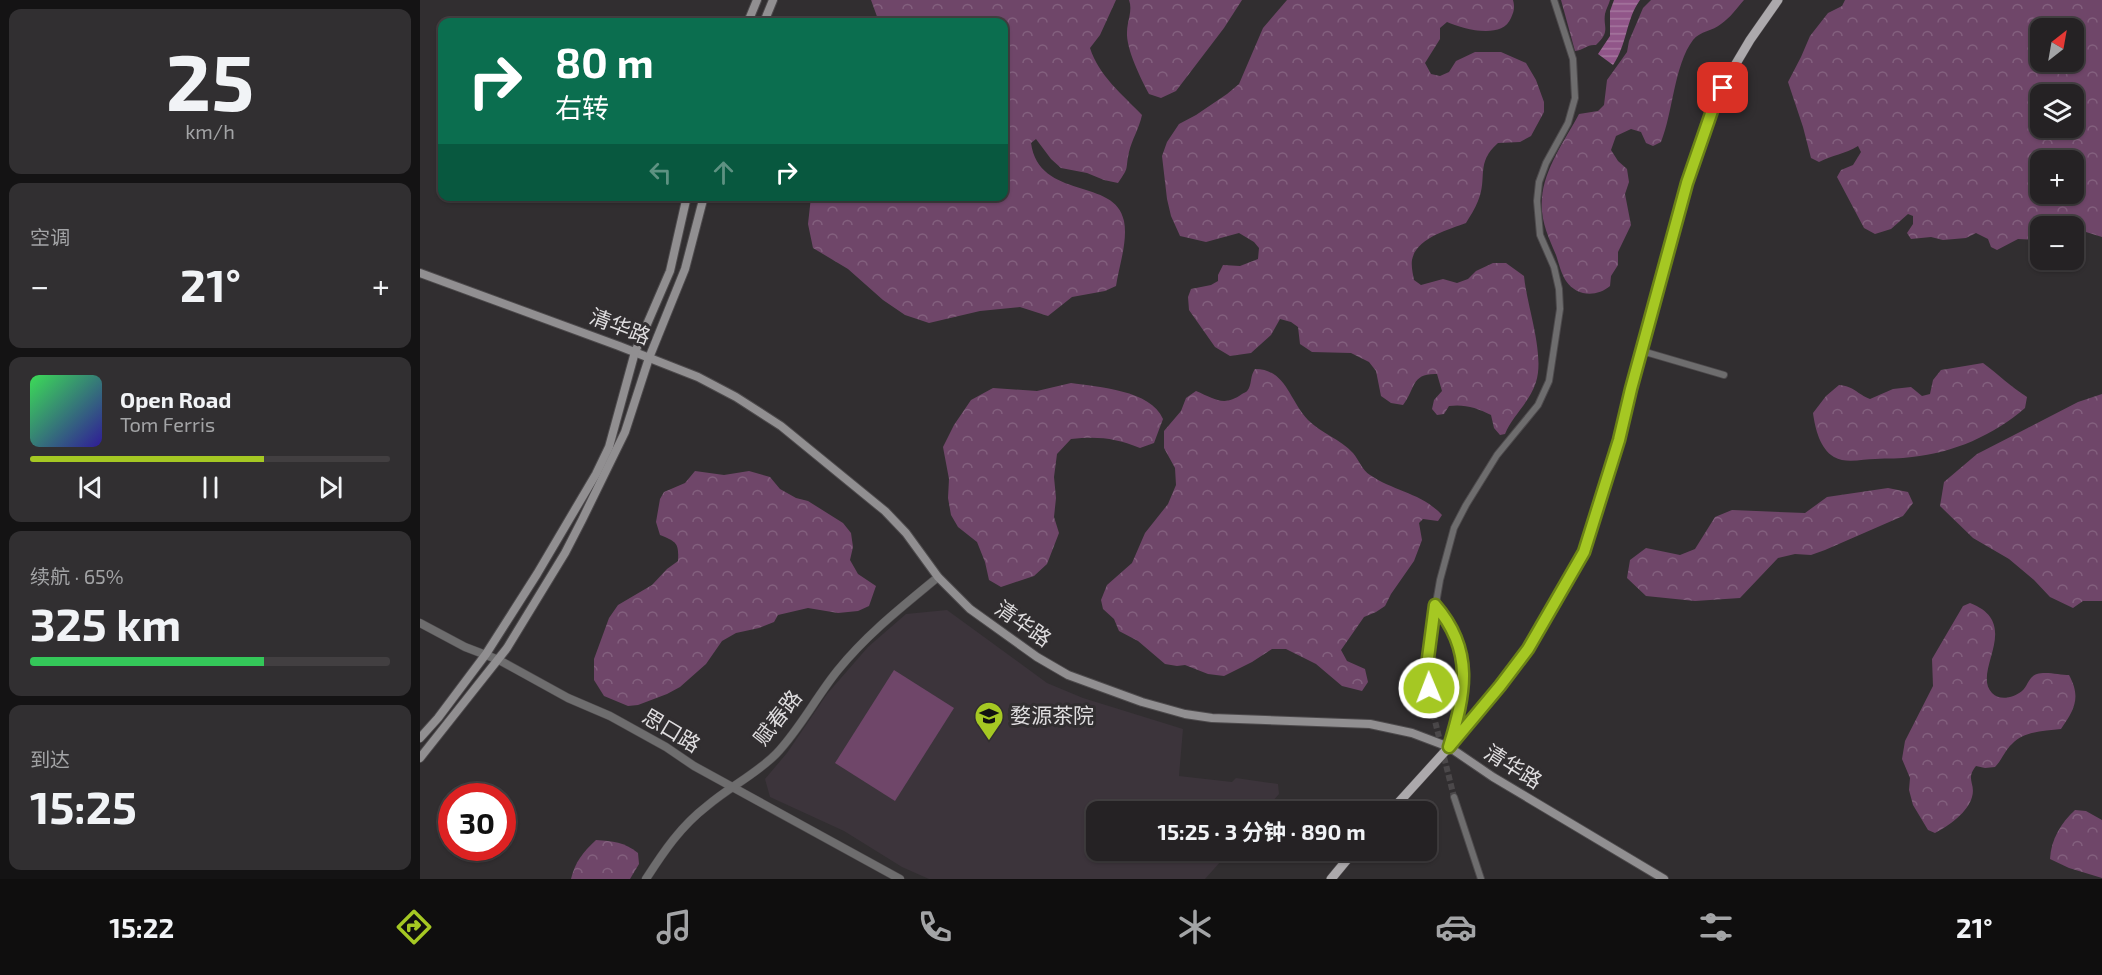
<!DOCTYPE html>
<html lang="zh">
<head>
<meta charset="utf-8">
<style>
  :root { --surface:#252224; --page:#312f31; --text:#f1f3f6; --muted:#a3a4a6; --line:#423f41; --accent:#a5c823 }
  body { margin:0; font-family:"Exo 2","Noto Sans SC",sans-serif; background:var(--page); color:var(--text); height:100vh; display:flex; flex-direction:column; font-size:22px; white-space:nowrap }
  * { box-sizing:border-box; margin:0 }
  p { font-size:20px; color:var(--muted) }
  .icon { flex:none; width:33px; height:33px; fill:none; stroke:currentColor; stroke-width:2; stroke-linecap:round; stroke-linejoin:round }
  .map { position:relative; flex:1; overflow:hidden }
  .panel { display:flex; flex-direction:column; gap:9px; padding:9px; background:#141314; width:420px }
  .panel>* { flex:none }
  .guide { position:absolute; left:18px; top:18px; width:570px; height:183px; border-radius:12px; box-shadow:0 2px 4px #0004,0 0 0 2px var(--line); background:#0b6e4f; color:#fff; overflow:hidden }
  .needle { width:39px; rotate:31deg }
  .fabs { position:absolute; left:1610px; top:18px; display:grid; gap:12px }
  .fabs a { display:grid; place-items:center; width:54px; height:54px; border-radius:12px; background:var(--surface); box-shadow:0 2px 4px #0004,0 0 0 2px var(--line); font-size:30px }
  .speed { position:absolute; left:18px; top:783px; display:flex; gap:12px; font-size:30px; font-weight:700; text-align:center }
  .speed>* { display:grid; place-content:center; width:78px; height:78px; border-radius:50%; background:var(--surface); box-shadow:0 2px 4px #0004,0 0 0 2px var(--line); line-height:1 }
  .speed .limit { border:9px solid #d22; background:#fff; color:#111 }
  .pin { position:absolute; display:grid; place-items:center; width:51px; height:51px; color:#fff; margin:-26px; border-radius:12px; box-shadow:0 3px 9px #0006 }
  .me { position:absolute; width:66px; margin:-33px; rotate:359deg; stroke-linejoin:round; filter:drop-shadow(0 0 4px #0008) }
  .turn { display:flex; align-items:center; gap:21px; height:126px; padding:0 18px; font-size:27px }
  .turn .icon { width:78px; height:78px; stroke-width:2.5 }
  .turn b { display:block; font-size:42px; line-height:51px }
  .lanes { display:flex; align-items:center; height:57px; padding:0 18px; background:#0003; justify-content:center; gap:30px; direction:ltr }
  .lanes .off { opacity:.35 }
  .big { font-size:45px; font-weight:700; line-height:1.1 }
  .panel .card { flex:1; display:flex; flex-direction:column; justify-content:center; gap:9px; min-width:0; padding:0 21px; border-radius:12px; background:var(--page) }
  .panel .dial { align-items:center; gap:0 }
  .dial b { font-size:78px; line-height:1 }
  .song { display:flex; align-items:center; gap:18px }
  .cover { width:72px; height:72px; border-radius:9px; background:linear-gradient(135deg,hsl(130 70% 55%),hsl(250 70% 35%)) }
  .played { height:6px; border-radius:3px; background:linear-gradient(90deg,var(--accent) 65%,var(--line) 65%) }
  .keys { display:flex; justify-content:space-around; direction:ltr }
  .heat { display:flex; justify-content:space-between; align-items:center; font-size:33px; direction:ltr }
  .charge { height:9px; border-radius:4px; background:linear-gradient(90deg,#34c759 65%,var(--line) 0) }
  .trip { position:absolute; left:666px; top:801px; width:351px; height:60px; border-radius:12px; background:var(--surface); box-shadow:0 2px 4px #0004,0 0 0 2px var(--line); font-weight:700; line-height:60px; text-align:center }
  .tabs { display:flex; height:96px; justify-content:space-around; align-items:center; background:#0f0e0e; color:var(--muted) }
  .tabs .icon { width:42px; height:42px }
  .tabs .current { color:var(--accent) }
  .tabs b { font-size:27px; color:var(--text) }
  main { display:flex; flex:1; min-height:0 }
  .map>svg:first-child { display:block }
  .built { fill:#3c343b }
  .forest { fill:url(#forest-crowns); fill-rule:evenodd }
  .pitch { fill:#6f4669 }
  .water { fill:url(#water-rules) }
  .lines { fill:none; stroke-linecap:round; stroke-linejoin:round }
  .minor-tunnel { stroke:#4b484a; stroke-width:6; stroke-dasharray:6 3; stroke-linecap:butt }
  .minor-casing { stroke:#4d4a4c; stroke-width:8 }
  .tertiary-casing { stroke:#4d4a4c; stroke-width:9 }
  .secondary-casing { stroke:#4d4a4c; stroke-width:10 }
  .primary-casing { stroke:#4d4a4c; stroke-width:10 }
  .minor { stroke:#6e6d6e; stroke-width:6 }
  .tertiary { stroke:#6e6d6e; stroke-width:8 }
  .secondary { stroke:#918f91; stroke-width:8 }
  .primary { stroke:#aca9ac; stroke-width:9 }
  .route-casing { stroke:#6b8217; stroke-width:15 }
  .route { stroke:#a5c823; stroke-width:10 }
  .labels { text-anchor:middle; stroke-width:6; stroke-linejoin:round; paint-order:stroke }
  .street-label { font-size:21px; fill:#dfdddf; stroke:#312e30 }
  .poi-label { font-size:21px; fill:#dfdddf; stroke:#312e30; text-anchor:start }
</style>
</head>
<body>
<main>
<section class="panel">
<div class="card dial"><b>25</b><p>km/h</p></div>
<div class="card"><p>空调</p>
<div class="heat"><a>−</a><b class="big">21°</b><a>+</a></div>
</div>
<div class="card">
<div class="song"><i class="cover"></i><div><b>Open Road</b><p>Tom Ferris</p></div></div>
<div class="played"></div>
<div class="keys"><svg class="icon" aria-label="previous" viewBox="0 0 24 24"><path d="M18 5L8 12l10 7zM5 5v14"/></svg><svg class="icon" aria-label="pause" viewBox="0 0 24 24"><path d="M8 5v14M16 5v14"/></svg><svg class="icon" aria-label="next" viewBox="0 0 24 24"><path d="M6 5l10 7-10 7zM19 5v14"/></svg></div>
</div>
<div class="card"><p>续航 · 65%</p><b class="big">325 km</b><div class="charge"></div></div>
<div class="card"><p>到达</p><b class="big">15:25</b></div>
</section>
<div class="map">
<svg width="1682" height="879" viewBox="0 0 1682 879">
  <defs>
    <pattern id="forest-crowns" width="20" height="18" patternUnits="userSpaceOnUse" patternTransform="scale(1.5)"><rect width="20" height="18" fill="#6f4669"/><path d="M2 6a3 3 0 1 1 6 0M12 15a3 3 0 1 1 6 0" fill="none" stroke="#83607e"/></pattern>
    <pattern id="water-rules" width="6" height="5" patternUnits="userSpaceOnUse" patternTransform="scale(1.5)"><rect width="6" height="5" fill="#915689"/><path d="M0 2.5h6" fill="none" stroke="#a5769f"/></pattern>
  </defs>
  <rect width="100%" height="100%" fill="#312e30"/>
  <polygon class="built" points="527,610 627,683 663,698 763,729 759,776 812,782 816,778 858,784 859,794 844,811 676,812 676,850 810,851 785,879 509,879 482,867 424,831 350,797 345,779 367,753 407,694 448,647 486,614"/>
  <g class="forest">
    <path d="M451,0H696L680,35L670,48C679,76 702,94 722,115C719,129 712,139 709,152C705,170 710,166 698,183L684,180L667,173L641,168L631,159L616,139L611,143C619,201 696,177 704,221C708,241 699,266 696,286L685,291L652,297L628,316L600,307L560,311L509,323L485,315L463,300L428,269L393,248L388,224L391,197L584,196V22H459Z"/>
    <path d="M709,0H822L804,28L756,91L741,98L729,94C721,79 706,49 707,32C707,21 713,11 709,0Z"/>
    <path d="M867,0H1093C1095,8 1094,11 1091,18C1082,40 1043,29 1027,22L1020,28V39L1005,63L1011,74L1020,76L1029,72L1036,61L1055,52H1081L1106,63L1116,80L1124,102V112L1111,136L1100,142L1078,143C1055,163 1068,178 1058,201C1055,209 1050,216 1046,223C1028,230 996,238 992,260C991,266 993,274 994,280L1001,285L1023,279L1037,283L1048,279L1056,271L1073,263H1086L1104,276C1107,307 1125,354 1116,382C1110,402 1093,415 1085,434L1080,435L1074,428L1071,415C1057,408 1045,404 1029,406L1024,414L1017,415L1012,409L1014,400L1022,391L1017,374C991,373 996,388 983,405L971,403L961,396L956,371L949,362L931,353L892,352L880,344L878,327L871,322L860,319L851,335L831,353L810,356L795,347L769,310L768,297L771,289L791,285L798,281V275L803,265L820,266L838,259L839,248L834,242L819,233L786,242L760,236L751,216L747,199L742,156L747,142L759,124L776,115L807,94L819,84L843,28Z"/>
    <path d="M1141,0H1190C1189,4 1186,9 1185,14C1183,28 1191,31 1176,45C1167,44 1164,50 1155,51Z"/>
    <path d="M1231,0H1324C1317,8 1310,18 1301,24C1293,31 1280,31 1273,40C1254,65 1253,113 1241,142L1233,146L1226,143L1221,132L1211,129L1196,136L1191,150L1198,161L1207,169L1209,182L1205,194L1211,225L1198,252V265L1191,276L1190,286C1177,297 1157,297 1146,281C1141,273 1139,264 1136,255C1128,236 1120,220 1122,198C1124,169 1145,140 1159,114L1178,111L1184,105L1187,80L1207,52L1209,41L1223,8Z"/>
    <path d="M1425,0H1682V237L1666,232L1653,248V226H1620V240L1598,239L1577,250L1571,247L1568,239L1556,233L1546,238L1523,240L1511,237L1491,239L1487,233L1493,224V216L1488,214L1471,229L1455,234L1444,228L1417,177L1421,170L1433,165L1441,152L1438,146C1425,154 1412,155 1399,162L1391,158L1383,127L1368,82L1381,57L1390,36L1408,13L1422,6ZM1620,28H1653V62H1620ZM1620,94H1653V128H1620ZM1620,160H1653V194H1620Z"/>
    <path d="M1563,363C1578,374 1591,387 1607,397L1605,408C1574,435 1533,453 1492,457C1480,459 1468,458 1455,459C1443,459 1426,464 1414,457C1400,449 1395,428 1393,413L1406,396L1419,385C1434,386 1437,394 1450,399L1473,389L1491,387L1502,396L1510,394L1513,380L1521,370Z"/>
    <path d="M835,369C866,369 869,400 888,420C901,433 920,439 933,453C939,460 942,470 950,475C973,491 1002,493 1022,515L1018,521L1003,519L999,523L1002,540L994,561L971,594L965,606L956,612L944,617L921,650L927,661L945,669L948,682L942,691L922,686L896,664L866,649H852L832,662L804,676L788,674L765,665L757,666L745,664L718,641L699,631L694,619L683,609L681,600L687,585L712,563L725,533L748,504L756,485L755,468L744,448V431L761,411L766,398L776,391C795,399 804,407 822,394C826,392 827,392 829,388C832,381 830,377 835,369Z"/>
    <path d="M651,383C678,387 731,390 743,419L734,443L720,448C695,438 678,436 651,439L637,454L634,477L636,498L634,517L639,533L627,564L614,576L581,587L569,580L565,562L557,542L538,527L531,515L528,498L529,479L523,447L534,425L551,400L573,388L617,391Z"/>
    <polygon points="1682,394 1682,601 1663,601 1653,608 1630,597 1614,580 1589,559 1553,538 1520,506 1524,482 1557,454 1658,402"/>
    <path d="M275,471L304,475L329,471L350,477L360,489L376,498L388,501L423,523L431,533L433,547L430,560L438,574L456,586L449,606L438,611L418,613L388,608L358,615L354,622L339,628L316,633L302,641L286,664L260,687L247,694L218,705L208,706L184,696L174,680V659L189,618L198,605L232,585L247,569L258,561C259,543 257,542 240,535L236,522L240,499L244,492L265,483Z"/>
    <polygon points="1468,488 1488,492 1493,503 1483,516 1405,550 1391,555 1375,554 1358,558 1320,598 1275,601 1226,596 1207,578 1210,560 1226,548 1260,555 1275,549 1295,517 1312,510 1385,513 1407,497"/>
    <path d="M1550,603C1604,624 1551,671 1572,693C1580,701 1593,698 1602,691C1608,686 1608,677 1617,674C1626,671 1640,675 1649,675C1661,697 1655,709 1641,729C1624,731 1604,731 1592,744C1585,750 1582,760 1575,767L1565,768L1556,766C1545,780 1556,783 1552,797C1548,812 1529,826 1515,833L1508,830L1493,805L1489,790L1490,778L1482,759L1485,741L1513,686L1512,659L1543,606Z"/>
    <path d="M1655,810L1666,811L1682,820V878L1649,868L1630,859C1631,839 1641,823 1655,810Z"/>
    <path d="M176,840C193,841 204,842 218,853L219,864L210,879H151C155,862 163,852 176,840Z"/>
  </g>
  <polygon class="pitch" points="474,670 534,708 475,801 415,763"/>
  <path class="water" d="M1194,0H1220C1206,19 1207,45 1193,65L1178,54L1190,36V11Z"/>
  <g class="lines">
    <polyline class="minor-tunnel" points="1011,705 1034,797"/>
    <g class="minor-casing">
      <g id="minor">
        <polyline points="1222,351 1304,375"/>
        <path d="M1015,605C1054,650 1045,691 1030,743"/>
        <polyline points="1011,705 1008,673 1011,632 1020,580 1034,528 1046,505 1077,455 1118,405 1129,381 1140,309 1139,289 1134,267 1120,235 1117,201 1119,182 1126,163 1148,123 1155,98 1153,59 1134,0"/>
        <polyline points="1034,797 1061,879"/>
      </g>
    </g>
    <g class="tertiary-casing">
      <g id="tertiary">
        <polyline points="0,623 45,647 79,660 148,698 190,716 246,747 274,766 480,879"/>
        <path d="M226,879C244,851 261,826 287,806C309,787 335,775 356,754C380,729 396,697 418,670C447,634 483,606 518,577"/>
      </g>
    </g>
    <g class="secondary-casing">
      <g id="secondary">
        <polyline points="328,22 337,0"/>
        <polyline points="344,22 353,0"/>
        <polyline points="0,273 199,346 278,377 316,397 361,426 465,511 486,533 518,577 550,609 617,657 648,675 722,702 765,714 792,718 950,724 992,733 1029,747 1073,777 1244,879"/>
        <polyline points="0,738 18,718 66,654 117,574 176,474 189,447 215,352 250,271 267,196"/>
        <polyline points="0,758 87,648 145,553 162,520 205,432 229,358 265,269 284,196"/>
      </g>
    </g>
    <g class="primary-casing">
      <g id="primary">
        <polyline points="970,812 1029,747 1080,686 1108,649 1164,553 1199,440 1211,389 1278,150 1294,105 1311,72 1330,40 1358,0"/>
        <polyline points="911,879 935,850"/>
      </g>
    </g>
    <use href="#minor" class="minor"/>
    <use href="#tertiary" class="tertiary"/>
    <use href="#secondary" class="secondary"/>
    <use href="#primary" class="primary"/>
  </g>
  <g class="lines">
    <g class="route-casing">
      <path id="route" d="M1009,688L1008,658L1015,605C1055,651 1045,694 1029,747L1080,686L1108,649L1164,552L1199,440L1211,389L1267,183L1294,105L1303,88"/>
    </g>
    <use href="#route" class="route"/>
  </g>
  <defs>
    <g id="university-pin" transform="scale(1.5)"><path d="M0 17L-7.5 6A9.5 9.5 0 1 1 7.5 6Z" fill="#a5c823" stroke="#312e30"/><path d="M0-5L7-2L0 1L-7-2ZM-4 1L0 2.5L4 1V4Q0 6-4 4Z" fill="#111"/></g>
  </defs>
  <g fill-rule="evenodd">
    <use href="#university-pin" x="569" y="716"/>
  </g>
  <g class="labels">
    <g class="street-label">
      <text transform="translate(200 327) rotate(21)" y="7">清华路</text>
      <text transform="translate(603 624) rotate(35)" y="7">清华路</text>
      <text transform="translate(358 718) rotate(-52)" y="7">赋春路</text>
      <text transform="translate(251 731) rotate(31)" y="7">思口路</text>
      <text transform="translate(1093 767) rotate(32)" y="7">清华路</text>
    </g>
    <g class="poi-label">
      <text x="590" y="723">婺源茶院</text>
    </g>
  </g>
</svg>
<div class="fabs">
<a><svg class="needle" viewBox="-14 -14 28 28"><path d="M0-13l5 13h-10z" fill="#e53935"/><path d="M0 13l5-13h-10z" fill="#a3a4a6"/></svg></a>
<a><svg class="icon" aria-label="layers" viewBox="0 0 24 24"><path d="M12 4l9 5-9 5-9-5zM3 14l9 5 9-5"/></svg></a>
<a>+</a>
<a>−</a>
</div>
<div class="speed"><div class="limit">30</div></div>
<div class="pin" style="left:1303px;top:88px;background:#d93025"><svg class="icon" aria-label="arrive" viewBox="0 0 24 24"><path d="M6 21V4h12l-3 4 3 4H6"/></svg></div>
<svg class="me" style="left:1009px;top:688px" viewBox="-20 -20 40 40"><circle r="17" fill="#a5c823" stroke="#fff" stroke-width="3"/><path d="M0-11L8 9 0 5-8 9z" fill="#fff"/></svg>
<div class="trip">15:25 · 3 分钟 · 890 m</div>
<div class="guide">
<div class="turn"><svg class="icon" aria-label="right" viewBox="0 0 24 24"><path d="M7 20v-9h11M14 6l5 5-5 5"/></svg><div><b>80 m</b>右转</div></div>
<div class="lanes"><svg class="icon off" aria-label="left" viewBox="0 0 24 24"><path d="M17 20v-9H6M10 6l-5 5 5 5"/></svg><svg class="icon off" aria-label="ahead" viewBox="0 0 24 24"><path d="M12 20V5M6 11l6-6 6 6"/></svg><svg class="icon" aria-label="right" viewBox="0 0 24 24"><path d="M7 20v-9h11M14 6l5 5-5 5"/></svg></div>
</div>
</div>
</main>
<nav class="tabs">
<b>15:22</b>
<svg class="icon current" aria-label="directions" viewBox="0 0 24 24"><path d="M12 3l9 9-9 9-9-9zM9 14v-3h6M13 9l2 2-2 2"/></svg>
<svg class="icon" aria-label="music" viewBox="0 0 24 24"><path d="M9 18V5l10-2v13"/><circle cx="6" cy="18" r="3"/><circle cx="16" cy="16" r="3"/></svg>
<svg class="icon" aria-label="phone" viewBox="0 0 24 24"><path d="M5 4h4l2 5-3 2q2 4 5 5l2-3 5 2v4C11 20 4 13 5 4z"/></svg>
<svg class="icon" aria-label="climate" viewBox="0 0 24 24"><path d="M12 3v18M4 7l16 10M4 17L20 7"/></svg>
<svg class="icon" aria-label="car" viewBox="0 0 24 24"><path d="M5 17H2v-5l4-1 3-4h7l3 4 3 1v5h-3M9 17h6M6 11h13"/><circle cx="7" cy="17" r="2"/><circle cx="17" cy="17" r="2"/></svg>
<svg class="icon" aria-label="filters" viewBox="0 0 24 24"><path d="M4 7h16M4 17h16"/><circle cx="9" cy="7" r="2"/><circle cx="15" cy="17" r="2"/></svg>
<b>21°</b>
</nav>
</body>
</html>
